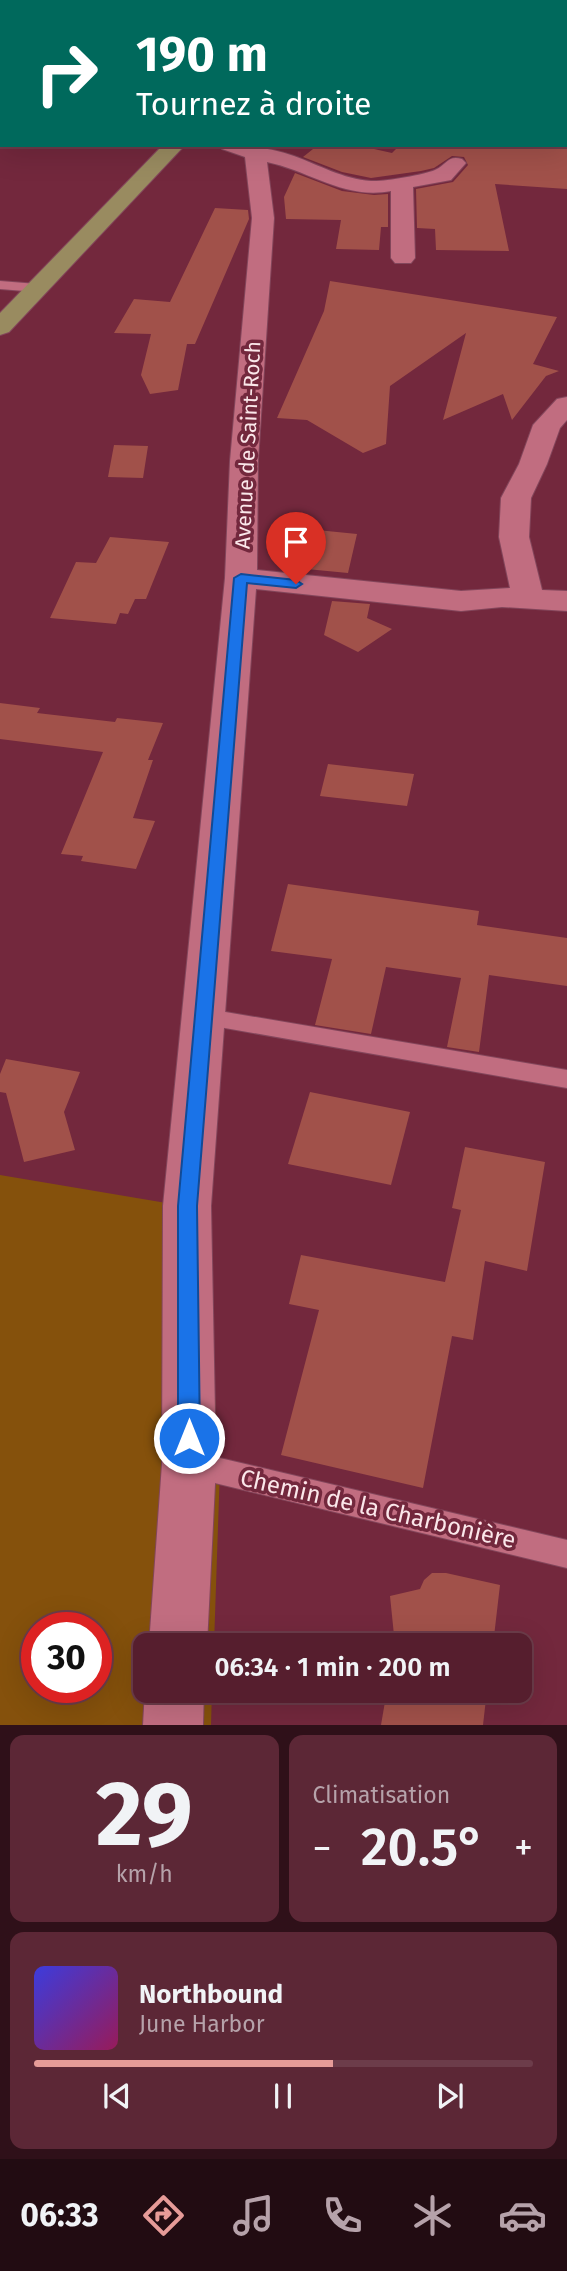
<!DOCTYPE html>
<html lang="fr">
<head>
<meta charset="utf-8">
<style>
  :root { --surface:#561e2e; --page:#5c2736; --text:#f1f3f6; --muted:#b6a2aa; --line:#6c3c4a; --accent:#e69b98 }
  body { margin:0; font-family:"Fira Sans",sans-serif; background:var(--page); color:var(--text); height:100vh; display:flex; flex-direction:column; font-size:26px; white-space:nowrap }
  * { box-sizing:border-box; margin:0 }
  p { font-size:23px; color:var(--muted) }
  .icon { flex:none; width:38px; height:38px; fill:none; stroke:currentColor; stroke-width:2; stroke-linecap:round; stroke-linejoin:round }
  .map { position:relative; height:1725px; overflow:hidden }
  .sheet { display:flex; flex-direction:column; gap:10px; padding:10px; background:#2f1019; flex:1 }
  .sheet>* { flex:none }
  .top-card { position:absolute; left:0px; top:0px; width:567px; height:147px; box-shadow:0 7px 28px #0002,0 0 0 2px var(--line); background:#00695c; color:#fff; overflow:hidden }
  .speed { position:absolute; left:21px; top:1612px; display:flex; gap:14px; font-size:35px; font-weight:700; text-align:center }
  .speed>* { display:grid; place-content:center; width:91px; height:91px; border-radius:50%; background:var(--surface); box-shadow:0 7px 28px #0002,0 0 0 2px var(--line); line-height:1 }
  .speed .limit { border:10px solid #d22; background:#fff; color:#111 }
  .pin { position:absolute; display:grid; place-items:center; width:60px; height:60px; color:#fff; margin:-72px -30px; border-radius:50% 50% 50% 0; rotate:-45deg; box-shadow:0 0 7px #0007 }
  .pin .icon { rotate:45deg }
  .me { position:absolute; width:77px; margin:-38px; rotate:0deg; stroke-linejoin:round; filter:drop-shadow(0 0 5px #0008) }
  .turn { display:flex; align-items:center; gap:24px; height:147px; padding:0 21px; font-size:32px }
  .turn .icon { width:91px; height:91px; stroke-width:2.5 }
  .turn b { display:block; font-size:49px; line-height:60px }
  .big { font-size:52px; font-weight:600; line-height:1.1 }
  .sheet .widget { flex:1; display:flex; flex-direction:column; justify-content:center; gap:10px; min-width:0; padding:0 24px; border-radius:14px; background:var(--page) }
  .sheet .dial { align-items:center; gap:0 }
  .dial b { font-size:91px; line-height:1 }
  .song { display:flex; align-items:center; gap:21px }
  .cover { width:84px; height:84px; border-radius:10px; background:linear-gradient(135deg,hsl(240 70% 55%),hsl(330 70% 35%)) }
  .played { height:7px; border-radius:4px; background:linear-gradient(90deg,var(--accent) 60%,var(--line) 60%) }
  .keys { display:flex; justify-content:space-around; direction:ltr }
  .heat { display:flex; justify-content:space-between; align-items:center; font-size:38px; direction:ltr }
  .sheet .tiles { flex:1; display:grid; gap:10px; grid-template-columns:1fr 1fr }
  .widget:last-child { grid-column:span 2 }
  .trip { position:absolute; left:133px; top:1633px; width:399px; height:70px; border-radius:14px; background:var(--surface); box-shadow:0 7px 28px #0002,0 0 0 2px var(--line); font-weight:600; line-height:70px; text-align:center }
  .tabs { display:flex; height:112px; justify-content:space-around; align-items:center; background:#220c12; color:var(--muted) }
  .tabs .icon { width:49px; height:49px }
  .tabs .current { color:var(--accent) }
  .tabs b { font-size:32px; color:var(--text) }
  .map>svg:first-child { display:block }
  .green { fill:#85510c; fill-rule:evenodd }
  .building { fill:#a1514a }
  .lines { fill:none; stroke-linecap:round; stroke-linejoin:round }
  .lane-casing { stroke:#83465b; stroke-width:2 }
  .street-casing { stroke:#83465b; stroke-width:2 }
  .primary-casing { stroke:#83465b; stroke-width:2 }
  .lane { fill:#c16d80; fill-rule:evenodd }
  .street { fill:#c16d80; fill-rule:evenodd }
  .primary { fill:#998b60; fill-rule:evenodd }
  .route { fill:#1a73e8; stroke:#114b97; stroke-width:2 }
  .labels { text-anchor:middle; stroke-width:7; stroke-linejoin:round; paint-order:stroke }
  .street-label { font-size:21px; fill:#fbe7ea; stroke:#73283d }
  .near-street-label { font-size:24px; fill:#fbe7ea; stroke:#73283d }
</style>
</head>
<body>
<div class="map">
<svg width="567" height="1725" viewBox="0 0 567 1725">
  <rect width="100%" height="100%" fill="#73283d"/>
  <path class="green" d="M0,1175L202,1209L220,1468L214,1645H145V1690L212,1691L211,1725H0ZM37,1628H96V1687H37Z"/>
  <g class="building">
    <polygon points="318,145 356,145 392,153 400,145 567,145 567,189 495,184 509,251 436,250 435,229 417,228 416,189 453,182 468,165 464,157 452,156 434,168 421,171 371,178 342,172 303,157"/>
    <polygon points="295,173 342,191 374,195 388,194 388,227 381,227 379,250 336,249 341,220 286,219 284,197"/>
    <polygon points="215,208 248,210 249,219 195,344 187,344 178,390 150,394 141,375 151,334 114,333 134,299 170,302"/>
    <polygon points="330,281 557,317 533,364 559,371 546,376 512,420 503,394 443,420 466,333 390,386 386,444 363,453 307,420 277,418 324,311"/>
    <polygon points="114,445 148,446 143,478 108,477"/>
    <polygon points="307,529 357,534 348,573 296,568"/>
    <polygon points="110,537 169,542 146,599 135,599 128,614 120,613 116,624 50,618 76,562 96,563"/>
    <polygon points="332,601 370,604 367,618 392,629 358,652 324,635"/>
    <polygon points="0,703 40,708 37,713 115,722 117,718 163,723 148,760 153,760 133,818 155,821 136,869 81,861 83,856 61,854 103,752 0,739"/>
    <polygon points="328,764 414,774 407,806 320,796"/>
    <polygon points="288,884 479,911 477,925 567,938 567,986 489,975 479,1052 447,1047 461,978 386,967 371,1034 315,1025 332,959 271,951"/>
    <polygon points="6,1059 80,1072 64,1112 75,1150 24,1162 6,1093 0,1092 0,1074"/>
    <polygon points="310,1092 410,1112 391,1185 288,1164"/>
    <polygon points="465,1147 545,1162 527,1271 485,1261 473,1340 452,1336 423,1488 281,1455 319,1310 289,1304 301,1255 445,1282 461,1210 452,1208"/>
    <polygon points="432,1573 446,1573 500,1585 493,1645 395,1645 390,1596 420,1589 424,1580"/>
    <polygon points="387,1690 487,1690 483,1725 381,1725"/>
  </g>
  <g class="lines">
    <g class="lane-casing">
      <g id="lane">
        <polygon points="428,0 448,0 450,2 429,2"/>
        <rect x="565" y="13" width="2" height="6"/>
        <rect x="565" y="62" width="2" height="6"/>
        <rect x="565" y="80" width="2" height="6"/>
        <polygon points="0,281 37,284 43,288 37,292 0,289"/>
        <polygon points="202,1008 567,1070 567,1088 202,1024 195,1022 191,1016 195,1010"/>
        <polygon points="190,1451 567,1540 567,1568 190,1477 181,1473 177,1464 181,1455"/>
      </g>
    </g>
    <g class="street-casing">
      <g id="street">
        <rect x="0" y="66" width="2" height="12"/>
        <rect x="565" y="109" width="2" height="12"/>
        <path d="M219,145C244,145 269,147 294,156C319,165 343,179 371,181C383,182 423,175 435,170C447,165 447,155 462,159L466,163L451,180L413,187L415,258L411,263H395L391,258V191C345,200 310,171 267,162L274,218L258,461L257,570L461,591L510,588L499,537L501,498L519,464L533,425L557,399L567,397V420L560,428L547,464L531,498L529,537L542,590L567,591V611L502,607L461,611L256,589L211,1206L216,1464L207,1645H149L162,1464L163,1206L225,578L230,461L252,218L245,157L222,149Z"/>
        <polygon points="145,1690 204,1690 203,1725 143,1725"/>
      </g>
    </g>
    <g class="primary-casing">
      <g id="primary">
        <polygon points="309,0 327,0 309,2"/>
        <polygon points="163,145 185,145 9,332 0,335 0,313"/>
      </g>
    </g>
    <use href="#lane" class="lane"/>
    <use href="#street" class="street"/>
    <use href="#primary" class="primary"/>
  </g>
  <polygon class="route" points="241,574 296,580 302,584 296,588 247,583 197,1206 200,1438 197,1445 189,1448 181,1445 178,1438 178,1206 234,578"/>
  <g class="labels">
    <g class="street-label">
      <text transform="translate(248 445) rotate(-87)" y="7">Avenue de Saint-Roch</text>
    </g>
    <g class="near-street-label">
      <text transform="translate(378 1509) rotate(13)" y="8">Chemin de la Charbonière</text>
    </g>
  </g>
</svg>
<div class="speed"><div class="limit">30</div></div>
<div class="pin" style="left:296px;top:584px;background:#d93025"><svg class="icon" aria-label="arrive" viewBox="0 0 24 24"><path d="M6 21V4h12l-3 4 3 4H6"/></svg></div>
<svg class="me" style="left:189px;top:1438px" viewBox="-20 -20 40 40"><circle r="17" fill="#1a73e8" stroke="#fff" stroke-width="3"/><path d="M0-11L8 9 0 5-8 9z" fill="#fff"/></svg>
<div class="trip">06:34 · 1 min · 200 m</div>
<div class="top-card">
<div class="turn"><svg class="icon" aria-label="right" viewBox="0 0 24 24"><path d="M7 20v-9h11M14 6l5 5-5 5"/></svg><div><b>190 m</b>Tournez à droite</div></div>
</div>
</div>
<section class="sheet">
<div class="tiles">
<div class="widget dial"><b>29</b><p>km/h</p></div>
<div class="widget"><p>Climatisation</p>
<div class="heat"><a>−</a><b class="big">20.5°</b><a>+</a></div>
</div>
<div class="widget">
<div class="song"><i class="cover"></i><div><b>Northbound</b><p>June Harbor</p></div></div>
<div class="played"></div>
<div class="keys"><svg class="icon" aria-label="previous" viewBox="0 0 24 24"><path d="M18 5L8 12l10 7zM5 5v14"/></svg><svg class="icon" aria-label="pause" viewBox="0 0 24 24"><path d="M8 5v14M16 5v14"/></svg><svg class="icon" aria-label="next" viewBox="0 0 24 24"><path d="M6 5l10 7-10 7zM19 5v14"/></svg></div>
</div>
</div>
</section>
<nav class="tabs">
<b>06:33</b>
<svg class="icon current" aria-label="directions" viewBox="0 0 24 24"><path d="M12 3l9 9-9 9-9-9zM9 14v-3h6M13 9l2 2-2 2"/></svg>
<svg class="icon" aria-label="music" viewBox="0 0 24 24"><path d="M9 18V5l10-2v13"/><circle cx="6" cy="18" r="3"/><circle cx="16" cy="16" r="3"/></svg>
<svg class="icon" aria-label="phone" viewBox="0 0 24 24"><path d="M5 4h4l2 5-3 2q2 4 5 5l2-3 5 2v4C11 20 4 13 5 4z"/></svg>
<svg class="icon" aria-label="climate" viewBox="0 0 24 24"><path d="M12 3v18M4 7l16 10M4 17L20 7"/></svg>
<svg class="icon" aria-label="car" viewBox="0 0 24 24"><path d="M5 17H2v-5l4-1 3-4h7l3 4 3 1v5h-3M9 17h6M6 11h13"/><circle cx="7" cy="17" r="2"/><circle cx="17" cy="17" r="2"/></svg>
</nav>
</body>
</html>
